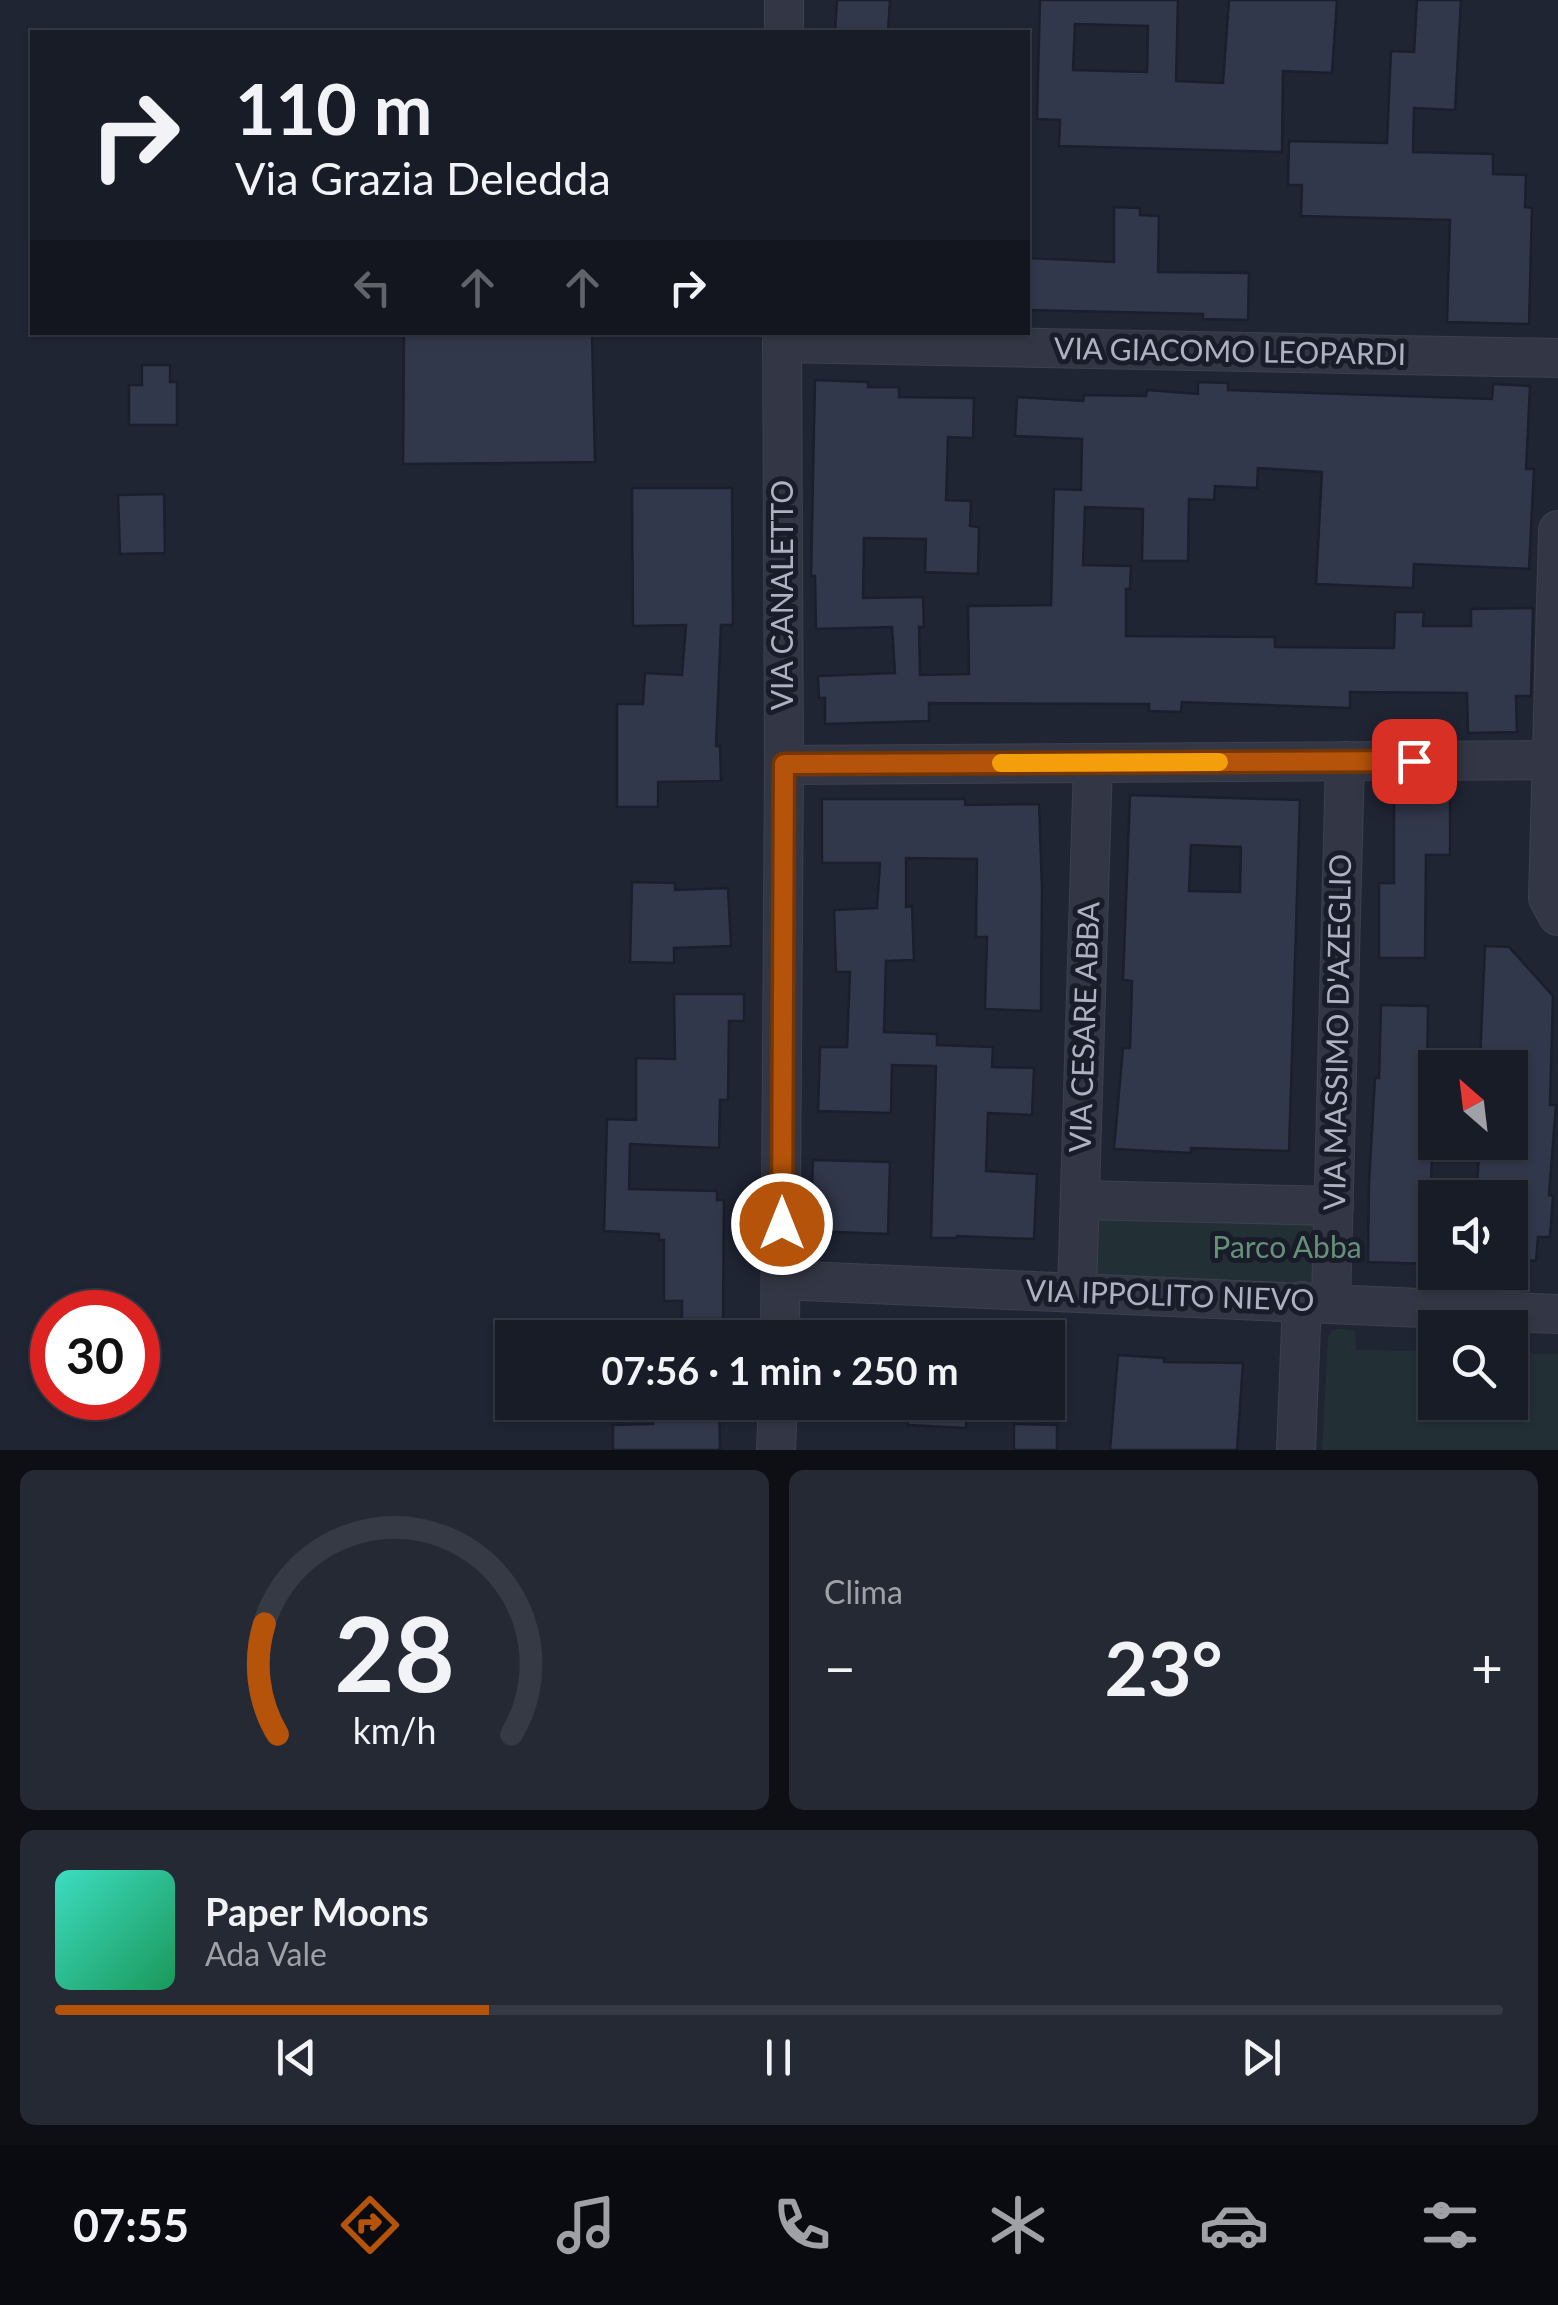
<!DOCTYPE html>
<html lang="it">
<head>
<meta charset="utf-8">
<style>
  :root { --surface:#181c27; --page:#252933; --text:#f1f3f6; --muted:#9fa1a7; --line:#363a44; --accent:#b45309 }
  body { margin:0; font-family:Lato,sans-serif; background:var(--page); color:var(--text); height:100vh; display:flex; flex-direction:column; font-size:38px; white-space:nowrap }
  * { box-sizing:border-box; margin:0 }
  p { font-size:32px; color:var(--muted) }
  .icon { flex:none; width:55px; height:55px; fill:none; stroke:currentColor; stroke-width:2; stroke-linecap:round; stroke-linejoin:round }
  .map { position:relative; height:1450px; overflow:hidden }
  .panel { display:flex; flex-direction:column; gap:20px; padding:20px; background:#0d0f15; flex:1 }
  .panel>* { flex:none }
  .top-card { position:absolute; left:30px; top:30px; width:1000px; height:305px; border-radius:0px; box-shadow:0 2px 8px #0004,0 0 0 2px var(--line); background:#181c27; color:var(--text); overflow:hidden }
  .needle { width:65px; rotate:332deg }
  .tools { position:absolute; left:1418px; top:1050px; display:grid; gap:20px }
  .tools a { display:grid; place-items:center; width:110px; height:110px; border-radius:0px; background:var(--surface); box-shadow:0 2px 8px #0004,0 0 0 2px var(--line); font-size:50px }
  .speed { position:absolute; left:30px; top:1290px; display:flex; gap:20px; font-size:50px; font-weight:700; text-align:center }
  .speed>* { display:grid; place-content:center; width:130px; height:130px; border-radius:50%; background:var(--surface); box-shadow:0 2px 8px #0004,0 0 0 2px var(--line); line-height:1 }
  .speed .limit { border:15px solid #d22; background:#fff; color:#111 }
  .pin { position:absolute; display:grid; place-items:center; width:85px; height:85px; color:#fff; margin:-42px; border-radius:20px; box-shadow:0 5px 15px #0006 }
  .me { position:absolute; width:110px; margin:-55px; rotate:0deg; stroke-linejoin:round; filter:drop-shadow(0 0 8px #0008) }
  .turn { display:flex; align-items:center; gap:35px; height:210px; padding:0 40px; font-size:45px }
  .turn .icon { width:130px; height:130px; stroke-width:2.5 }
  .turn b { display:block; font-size:70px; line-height:85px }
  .lanes { display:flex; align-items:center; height:95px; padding:0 40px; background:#0003; justify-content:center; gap:50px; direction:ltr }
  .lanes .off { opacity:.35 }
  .big { font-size:75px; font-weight:700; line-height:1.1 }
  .panel .card { flex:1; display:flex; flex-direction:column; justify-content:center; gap:15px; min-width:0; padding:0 35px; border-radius:15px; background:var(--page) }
  .panel .dial { align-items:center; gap:0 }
  .dial svg { height:260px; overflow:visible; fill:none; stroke:var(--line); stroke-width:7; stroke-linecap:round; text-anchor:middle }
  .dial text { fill:var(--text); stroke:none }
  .song { display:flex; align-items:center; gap:30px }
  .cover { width:120px; height:120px; border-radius:15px; background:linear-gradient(135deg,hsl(170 70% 55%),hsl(150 70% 35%)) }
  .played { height:10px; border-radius:5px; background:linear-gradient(90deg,var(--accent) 30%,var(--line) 30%) }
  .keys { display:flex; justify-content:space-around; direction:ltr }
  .heat { display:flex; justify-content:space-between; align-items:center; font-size:55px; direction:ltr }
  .panel .tiles { flex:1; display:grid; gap:20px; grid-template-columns:1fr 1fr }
  .card:last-child { grid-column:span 2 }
  .trip { position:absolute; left:495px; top:1320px; width:570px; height:100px; border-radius:0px; background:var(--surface); box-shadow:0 2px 8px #0004,0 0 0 2px var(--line); font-weight:700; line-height:100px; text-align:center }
  .dock { display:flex; height:160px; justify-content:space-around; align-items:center; background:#0a0b10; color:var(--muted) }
  .dock .icon { width:70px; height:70px }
  .dock .on { color:var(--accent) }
  .dock b { font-size:45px; color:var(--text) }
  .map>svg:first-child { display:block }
  .green { fill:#222f35 }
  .building { fill:#32384b; stroke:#1b1e2b; stroke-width:2.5; fill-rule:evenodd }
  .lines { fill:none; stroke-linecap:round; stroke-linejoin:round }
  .minor-casing { stroke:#3d404e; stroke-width:40 }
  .minor { stroke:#333745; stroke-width:38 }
  .route-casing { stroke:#753606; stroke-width:25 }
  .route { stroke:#b45309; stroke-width:18 }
  .slow { stroke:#f59e0b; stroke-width:18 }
  .labels { text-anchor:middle; stroke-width:10; stroke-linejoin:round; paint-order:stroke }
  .street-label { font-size:30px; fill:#adb1c2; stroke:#191c29 }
  .park-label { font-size:30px; fill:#679079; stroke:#191c29 }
</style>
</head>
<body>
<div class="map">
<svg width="1558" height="1450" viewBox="0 0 1558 1450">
  <rect width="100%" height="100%" fill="#202534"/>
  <g class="green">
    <polygon points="1088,1208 1326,1213 1323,1284 1089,1276"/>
    <polygon points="1343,1329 1355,1331 1356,1350 1435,1351 1435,1402 1510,1402 1510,1353 1558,1354 1558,1450 1322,1450 1328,1338 1332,1330"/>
  </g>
  <g class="building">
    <polygon points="837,0 890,0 888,32 835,32"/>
    <path d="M1040,0H1178L1176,81L1223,83L1229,0H1337L1332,73L1283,71L1282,152L1059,146L1060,120L1037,119ZM1075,24L1148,26L1147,72L1073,70Z"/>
    <polygon points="1417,0 1461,0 1455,110 1414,108 1413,152 1493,154 1493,174 1526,175 1525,207 1532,208 1529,324 1447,322 1450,220 1301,216 1302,185 1288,185 1289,141 1387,143 1391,51 1414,52"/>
    <polygon points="1114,207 1140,208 1140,215 1159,216 1158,272 1249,273 1248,320 1203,319 1203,314 1028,310 1028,258 1114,262"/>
    <polygon points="404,332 592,332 595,462 403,464"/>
    <polygon points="142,365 170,365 170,382 177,382 177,425 129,425 129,385 142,385"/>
    <polygon points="815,380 868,382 868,387 899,387 899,397 974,398 973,438 948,437 946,500 971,501 970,526 979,527 978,574 925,572 926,539 864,538 863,598 923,597 924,627 919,627 920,675 969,674 968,606 1051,605 1054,489 1081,490 1082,439 1015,436 1017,397 1083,401 1084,395 1146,396 1147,390 1198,394 1198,382 1228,383 1228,390 1492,399 1493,384 1530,386 1526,469 1534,469 1529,569 1414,564 1413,588 1316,584 1322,472 1258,468 1257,488 1215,486 1214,500 1189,499 1188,561 1142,561 1143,509 1085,507 1083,565 1131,566 1130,589 1126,589 1126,636 1275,637 1275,647 1394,648 1395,612 1424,612 1423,626 1471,626 1471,609 1533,608 1531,696 1516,696 1517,732 1468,733 1467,693 1350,692 1350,708 1182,702 1181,712 1149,711 1149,704 929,703 929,721 825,724 825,698 819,698 818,676 895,673 892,627 816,629 815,576 811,576"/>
    <polygon points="632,488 732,488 733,625 721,625 716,746 720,746 721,781 658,782 658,807 617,807 617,704 643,704 645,673 682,675 686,625 633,626"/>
    <polygon points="164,494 165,553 120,554 118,495"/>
    <polygon points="1394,793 1450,793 1450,855 1426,855 1425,958 1379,958 1379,883 1394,883"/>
    <path d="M1130,795L1300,800L1289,1151L1191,1148V1153L1114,1149L1123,1048H1130L1132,981L1123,980ZM1191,845L1241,847L1240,892L1189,891Z"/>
    <polygon points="822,799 965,799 965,805 1039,804 1042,888 1041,1011 985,1009 987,937 976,937 977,859 906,858 906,907 912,906 914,960 886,961 884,1032 937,1034 937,1045 993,1047 992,1067 1034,1068 1032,1115 988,1113 986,1171 1037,1174 1034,1239 957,1236 957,1238 931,1238 936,1066 892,1065 891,1113 818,1111 820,1047 847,1047 850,972 836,972 834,910 877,908 880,863 822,863"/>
    <polygon points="632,882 675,883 675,890 728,888 731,946 674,948 674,963 630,962"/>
    <polygon points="1485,946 1509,947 1553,996 1550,1105 1556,1105 1549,1195 1553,1196 1550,1237 1538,1237 1536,1261 1510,1259 1510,1198 1476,1198 1480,1142 1510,1142 1510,1061 1480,1060"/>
    <polygon points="674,994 744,994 744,1021 729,1021 728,1100 720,1100 719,1148 630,1144 629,1189 717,1191 717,1200 724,1200 723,1319 682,1319 682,1301 664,1301 664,1240 659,1240 659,1234 604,1231 607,1119 636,1120 636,1058 675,1059"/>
    <polygon points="1381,1005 1428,1006 1427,1080 1435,1080 1431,1184 1435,1184 1435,1264 1368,1262 1369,1183 1375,1078 1379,1078"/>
    <polygon points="813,1160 890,1162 888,1234 810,1231"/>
    <polygon points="1118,1355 1164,1358 1164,1362 1243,1363 1237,1450 1110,1450"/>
    <polygon points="653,1402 719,1402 720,1450 613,1450 613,1425 653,1424"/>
    <polygon points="909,1402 967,1402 966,1428 908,1425"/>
    <polygon points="1014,1424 1057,1425 1057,1450 1014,1450"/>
  </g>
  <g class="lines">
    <g class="minor-casing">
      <g id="minor">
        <polyline points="784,32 784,0"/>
        <polyline points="782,343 1558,358"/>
        <polyline points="1558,530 1548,898 1558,916"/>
        <polyline points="784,765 1552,760"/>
        <polyline points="1080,1200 1334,1206"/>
        <polyline points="781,1280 1558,1314"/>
        <polyline points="1077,1291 1093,763"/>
        <polyline points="1331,1302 1345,761"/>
        <polyline points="780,1338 784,765 782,332"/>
        <polyline points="776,1450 778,1402"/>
        <polyline points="1296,1450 1302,1301"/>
      </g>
    </g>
    <use href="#minor" class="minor"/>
  </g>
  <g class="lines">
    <g class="route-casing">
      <polyline id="route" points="782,1224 784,764 1414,761"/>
    </g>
    <use href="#route" class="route"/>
    <polyline class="slow" points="1001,763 1219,762"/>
  </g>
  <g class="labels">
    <g class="street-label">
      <text transform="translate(1230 352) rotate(1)" y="10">VIA GIACOMO LEOPARDI</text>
      <text transform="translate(783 595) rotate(-90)" y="10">VIA CANALETTO</text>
      <text transform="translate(1085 1027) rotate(-88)" y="10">VIA CESARE ABBA</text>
      <text transform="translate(1338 1032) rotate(-89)" y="10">VIA MASSIMO D'AZEGLIO</text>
      <text transform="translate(1170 1296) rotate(2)" y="10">VIA IPPOLITO NIEVO</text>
    </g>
    <g class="park-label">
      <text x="1287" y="1258">Parco Abba</text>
    </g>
  </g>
</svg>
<div class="tools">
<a><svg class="needle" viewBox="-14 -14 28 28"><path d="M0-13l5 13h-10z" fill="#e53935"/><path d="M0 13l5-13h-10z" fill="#9fa1a7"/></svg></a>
<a><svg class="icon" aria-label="sound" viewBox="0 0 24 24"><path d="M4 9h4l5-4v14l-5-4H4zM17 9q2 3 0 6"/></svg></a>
<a><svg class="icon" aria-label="search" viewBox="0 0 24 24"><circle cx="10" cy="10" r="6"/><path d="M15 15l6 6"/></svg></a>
</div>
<div class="speed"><div class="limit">30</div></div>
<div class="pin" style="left:1414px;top:761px;background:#d93025"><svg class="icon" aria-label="arrive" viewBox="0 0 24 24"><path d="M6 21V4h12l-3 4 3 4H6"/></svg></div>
<svg class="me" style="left:782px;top:1224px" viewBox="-20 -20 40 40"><circle r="17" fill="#b45309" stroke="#fff" stroke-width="3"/><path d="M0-11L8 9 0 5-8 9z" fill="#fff"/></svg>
<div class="trip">07:56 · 1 min · 250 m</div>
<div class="top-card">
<div class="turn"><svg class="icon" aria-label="right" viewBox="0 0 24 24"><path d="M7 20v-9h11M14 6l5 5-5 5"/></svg><div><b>110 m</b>Via Grazia Deledda</div></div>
<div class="lanes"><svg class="icon off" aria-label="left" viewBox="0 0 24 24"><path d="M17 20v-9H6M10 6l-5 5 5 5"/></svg><svg class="icon off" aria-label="ahead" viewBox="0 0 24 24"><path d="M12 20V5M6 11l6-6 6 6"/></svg><svg class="icon off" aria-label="ahead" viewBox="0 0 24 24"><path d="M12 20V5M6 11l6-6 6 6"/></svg><svg class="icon" aria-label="right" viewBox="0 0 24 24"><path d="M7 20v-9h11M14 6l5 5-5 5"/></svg></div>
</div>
</div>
<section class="panel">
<div class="tiles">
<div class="card dial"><svg viewBox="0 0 100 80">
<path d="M14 69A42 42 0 1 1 86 69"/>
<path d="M14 69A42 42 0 0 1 10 35" stroke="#b45309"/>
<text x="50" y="56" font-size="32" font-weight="700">28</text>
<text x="50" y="72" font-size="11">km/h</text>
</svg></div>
<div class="card"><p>Clima</p>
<div class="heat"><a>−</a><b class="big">23°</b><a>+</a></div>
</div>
<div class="card">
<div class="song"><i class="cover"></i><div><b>Paper Moons</b><p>Ada Vale</p></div></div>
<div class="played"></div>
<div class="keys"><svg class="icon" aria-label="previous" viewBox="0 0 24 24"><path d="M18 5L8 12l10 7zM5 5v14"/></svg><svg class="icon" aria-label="pause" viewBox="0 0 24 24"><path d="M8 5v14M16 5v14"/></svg><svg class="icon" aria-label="next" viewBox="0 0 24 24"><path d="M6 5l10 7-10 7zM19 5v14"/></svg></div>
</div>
</div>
</section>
<nav class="dock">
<b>07:55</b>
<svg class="icon on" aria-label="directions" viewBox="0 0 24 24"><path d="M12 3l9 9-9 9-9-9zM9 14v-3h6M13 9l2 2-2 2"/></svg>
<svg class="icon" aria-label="music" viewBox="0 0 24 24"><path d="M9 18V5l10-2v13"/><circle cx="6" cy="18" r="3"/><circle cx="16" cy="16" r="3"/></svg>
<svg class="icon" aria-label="phone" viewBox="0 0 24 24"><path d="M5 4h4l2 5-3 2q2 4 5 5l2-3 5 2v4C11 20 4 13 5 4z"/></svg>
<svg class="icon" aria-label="climate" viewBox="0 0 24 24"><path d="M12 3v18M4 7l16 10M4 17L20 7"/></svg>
<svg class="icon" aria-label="car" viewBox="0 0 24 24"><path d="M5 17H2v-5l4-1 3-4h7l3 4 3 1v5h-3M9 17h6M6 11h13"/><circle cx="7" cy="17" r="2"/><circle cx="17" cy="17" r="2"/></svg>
<svg class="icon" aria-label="filters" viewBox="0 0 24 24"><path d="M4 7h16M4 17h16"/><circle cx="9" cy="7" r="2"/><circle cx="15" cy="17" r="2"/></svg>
</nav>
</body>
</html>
